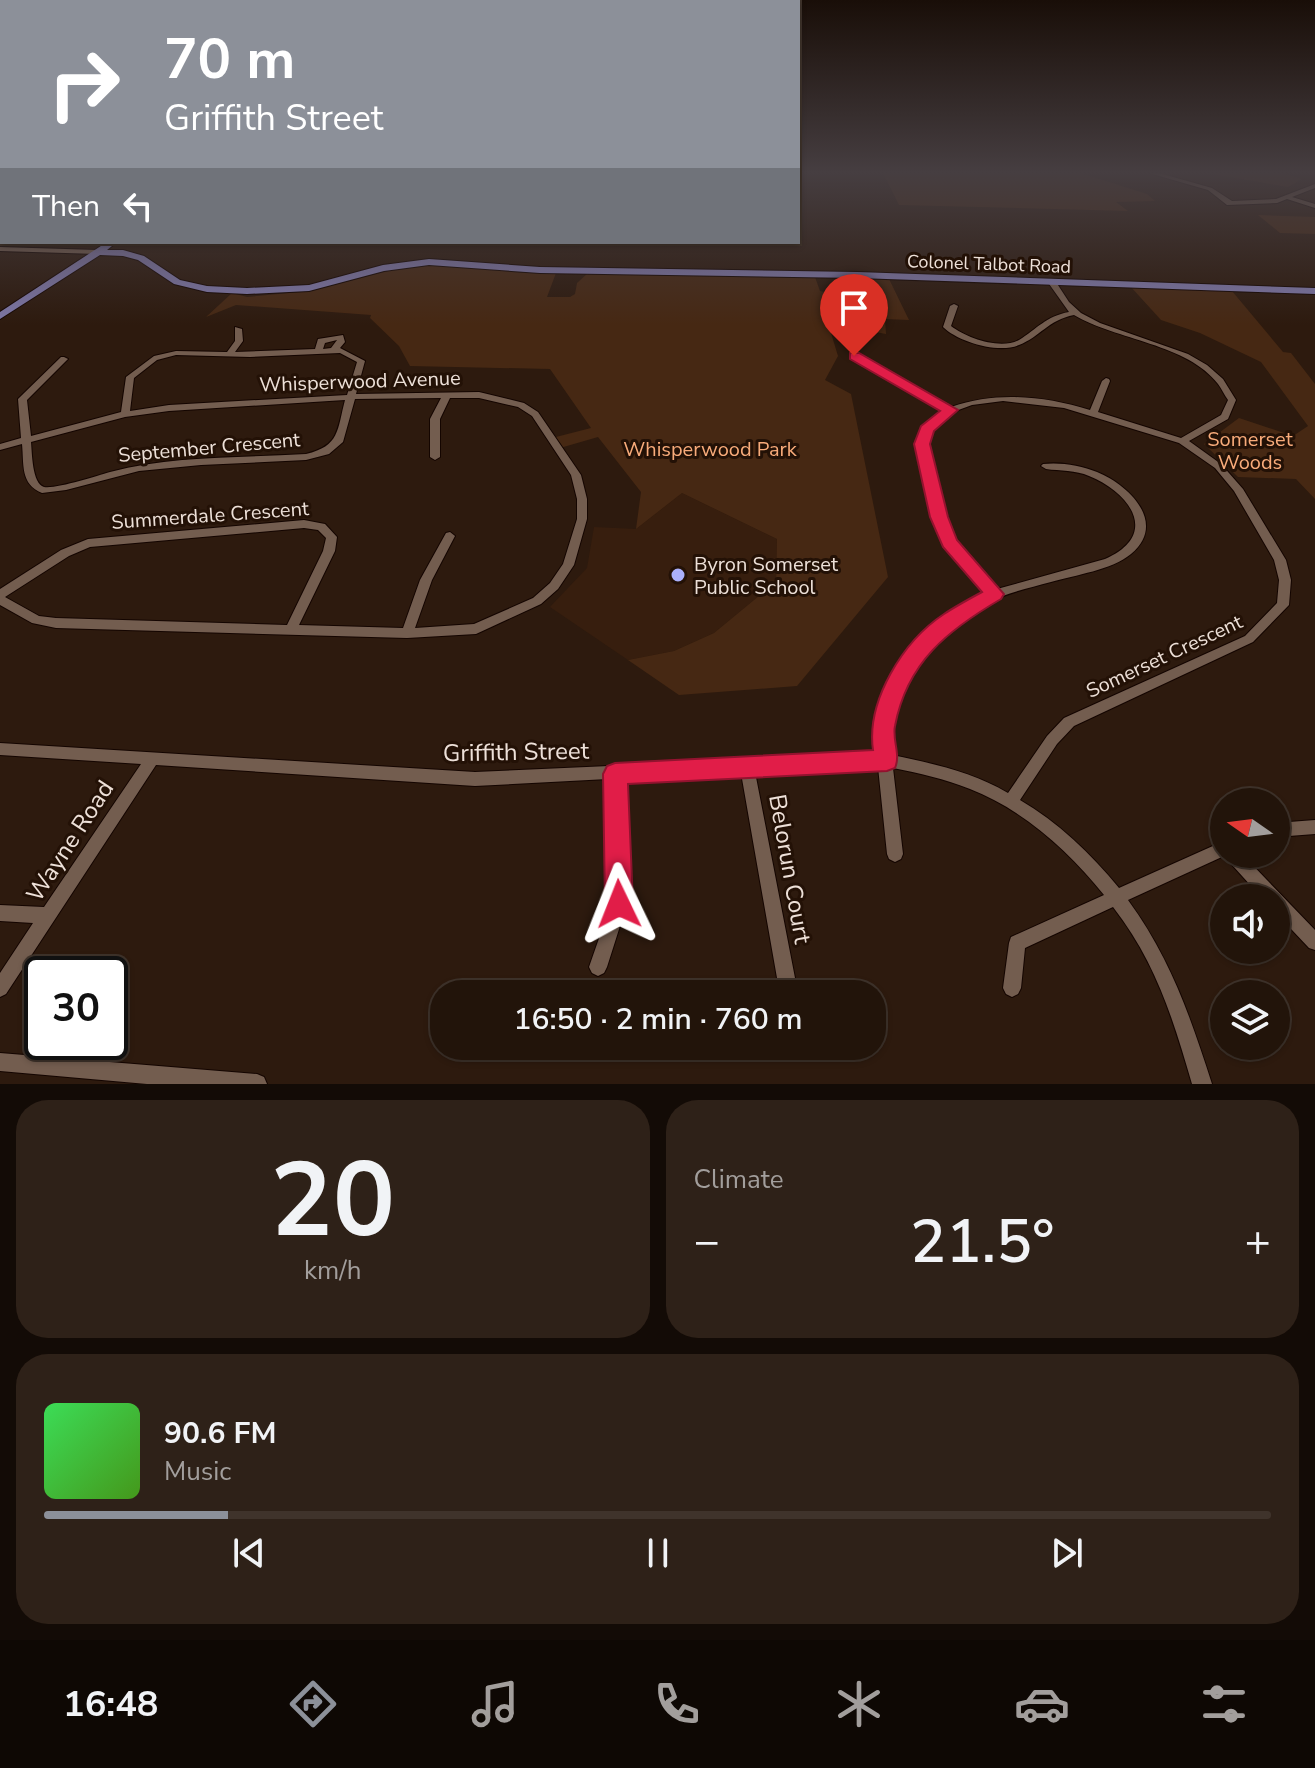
<!DOCTYPE html>
<html lang="en">
<head>
<meta charset="utf-8">
<style>
  :root { --surface:#22140a; --page:#2e2118; --text:#f1f3f6; --muted:#a29e9c; --line:#3f332b; --accent:#8c9099 }
  body { margin:0; font-family:"Nunito Sans",sans-serif; background:var(--page); color:var(--text); height:100vh; display:flex; flex-direction:column; font-size:30px; white-space:nowrap }
  * { box-sizing:border-box; margin:0 }
  p { font-size:26px; color:var(--muted) }
  .icon { flex:none; width:44px; height:44px; fill:none; stroke:currentColor; stroke-width:2; stroke-linecap:round; stroke-linejoin:round }
  .map { position:relative; height:1084px; overflow:hidden }
  .details { display:flex; flex-direction:column; gap:16px; padding:16px; background:#130b06; flex:1 }
  .details>* { flex:none }
  .top-card { position:absolute; left:0px; top:0px; width:800px; height:244px; box-shadow:0 2px 6px #0004,0 0 0 2px var(--line); background:#8c9099; color:#fff; overflow:hidden }
  .needle { width:52px; rotate:284deg }
  .fabs { position:absolute; left:1210px; top:788px; display:grid; gap:16px }
  .fabs a { display:grid; place-items:center; width:80px; height:80px; border-radius:50%; background:var(--surface); box-shadow:0 2px 6px #0004,0 0 0 2px var(--line); font-size:40px }
  .speed { position:absolute; left:24px; top:956px; display:flex; gap:16px; font-size:40px; font-weight:700; text-align:center }
  .speed>* { display:grid; place-content:center; width:104px; height:104px; border-radius:50%; background:var(--surface); box-shadow:0 2px 6px #0004,0 0 0 2px var(--line); line-height:1 }
  .speed .limit { border:4px solid #111; border-radius:12px; background:#fff; color:#111 }
  .pin { position:absolute; display:grid; place-items:center; width:68px; height:68px; color:#fff; margin:-82px -34px; border-radius:50% 50% 50% 0; rotate:-45deg; box-shadow:0 0 8px #0007 }
  .pin .icon { rotate:45deg }
  .me { position:absolute; width:88px; margin:-44px; rotate:358deg; stroke-linejoin:round; filter:drop-shadow(0 0 6px #0008) }
  .turn { display:flex; align-items:center; gap:28px; height:168px; padding:0 32px; font-size:36px }
  .turn .icon { width:104px; height:104px; stroke-width:2.5 }
  .turn b { display:block; font-size:56px; line-height:68px }
  .then { display:flex; align-items:center; height:76px; padding:0 32px; background:#0003; gap:16px; font-size:30px }
  .big { font-size:60px; font-weight:600; line-height:1.1 }
  .details .widget { flex:1; display:flex; flex-direction:column; justify-content:center; gap:12px; min-width:0; padding:0 28px; border-radius:32px; background:var(--page) }
  .details .dial { align-items:center; gap:0 }
  .dial b { font-size:104px; line-height:1 }
  .song { display:flex; align-items:center; gap:24px }
  .cover { width:96px; height:96px; border-radius:12px; background:linear-gradient(135deg,hsl(130 70% 55%),hsl(100 70% 35%)) }
  .played { height:8px; border-radius:4px; background:linear-gradient(90deg,var(--accent) 15%,var(--line) 15%) }
  .keys { display:flex; justify-content:space-around; direction:ltr }
  .heat { display:flex; justify-content:space-between; align-items:center; font-size:44px; direction:ltr }
  .details .tiles { flex:1; display:grid; gap:16px; grid-template-columns:1fr 1fr }
  .widget:last-child { grid-column:span 2 }
  .trip { position:absolute; left:430px; top:980px; width:456px; height:80px; border-radius:32px; background:var(--surface); box-shadow:0 2px 6px #0004,0 0 0 2px var(--line); font-weight:600; line-height:80px; text-align:center }
  .tab-bar { display:flex; height:128px; justify-content:space-around; align-items:center; background:#0e0804; color:var(--muted) }
  .tab-bar .icon { width:56px; height:56px }
  .tab-bar .active { color:var(--accent) }
  .tab-bar b { font-size:36px; color:var(--text) }
  .map>svg:first-child { display:block }
  .built { fill:#371e0e }
  .green { fill:#462813 }
  .lines { fill:none; stroke-linecap:round; stroke-linejoin:round }
  .minor-casing { stroke:#140500; stroke-width:2 }
  .major-casing { stroke:#140500; stroke-width:2 }
  .minor { fill:#735d4f; fill-rule:evenodd }
  .major { fill:#7e77a6; fill-rule:evenodd }
  .route { fill:#e11d48; stroke:#92132f; stroke-width:2 }
  .poi-dot { fill:#aab0fb; stroke:#231106; stroke-width:3 }
  .labels { text-anchor:middle; stroke-width:6; stroke-linejoin:round; paint-order:stroke }
  .far-street-label { font-size:18px; fill:#ede0d8; stroke:#231106 }
  .street-label { font-size:20px; fill:#ede0d8; stroke:#231106 }
  .park-label { font-size:20px; fill:#f8ab7a; stroke:#231106 }
  .poi-label { font-size:20px; fill:#ede0d8; stroke:#231106; text-anchor:start }
  .near-street-label { font-size:24px; fill:#ede0d8; stroke:#231106 }
</style>
</head>
<body>
<div class="map">
<svg width="1315" height="1084" viewBox="0 0 1315 1084">
  <rect width="100%" height="100%" fill="#2d1a0e"/>
  <polygon class="built" points="682,493 777,539 776,582 714,633 674,651 628,660 550,607 587,568 594,527 636,529"/>
  <g class="green">
    <polygon points="883,173 1080,173 1147,194 1155,201 1116,202 1128,211 899,205"/>
    <polygon points="1207,173 1281,173 1302,179 1288,187"/>
    <polygon points="1258,215 1315,217 1315,234 1280,233"/>
    <path d="M449,264L512,272L556,273L547,297H570L575,294L577,283L588,273L815,277L820,291C837,296 856,295 863,278L889,279L909,320L885,319L886,334L833,324L831,333L838,356L825,380L851,394L888,577L797,686L679,695L628,660L674,651L714,633L776,582L777,539L682,493L636,529L641,492L598,437L560,448L552,438L591,428L550,369L410,366L399,346L370,318L371,315L236,305L206,317L232,293L247,297L311,291L407,266Z"/>
    <polygon points="1130,286 1232,291 1283,352 1291,353 1315,384 1315,499 1296,479 1238,477 1204,444 1239,418 1293,436 1308,426 1261,362 1200,333 1161,320"/>
  </g>
  <g class="lines">
    <g class="minor-casing">
      <g id="minor">
        <rect x="0" y="173" width="2" height="3"/>
        <polygon points="1149,173 1159,173 1212,188 1232,201 1276,199 1315,184 1315,188 1292,197 1315,204 1315,208 1287,199 1277,203 1227,205 1208,190"/>
        <polygon points="0,247 98,250 101,252 98,254 0,251"/>
        <path d="M1048,279H1054L1069,302L1081,313L1100,323L1188,354L1207,365L1223,379L1236,400L1228,419L1189,441L1221,464L1243,489L1286,560L1291,580L1289,605L1253,642L1074,726L1057,744L1020,800C1058,822 1091,854 1119,888L1224,841V854H1242L1315,930V950L1309,948L1276,913V898H1262L1224,856L1128,900C1171,959 1190,1016 1212,1084H1192C1173,1019 1156,962 1113,907L1025,948L1021,988L1018,994L1012,997L1006,994L1003,988L1009,943L1011,937L1104,895C1069,851 1022,809 970,789C945,779 919,773 893,768L903,854L901,859L895,862L889,859L887,854L878,767L755,772L795,978L792,984L786,987L780,984L777,978L741,773L622,779L627,904L607,967L604,973L598,976L592,973L589,967L611,904L608,779L475,786L156,765L6,994L0,997V973L33,923L0,921V905L44,907L141,764L0,755V743L475,772L878,754C877,735 878,716 884,698C899,653 944,611 987,593L945,545L934,517L917,444L923,428L944,410L851,358V354H857L951,407C997,391 1044,396 1090,410L1102,381L1106,378L1109,379L1110,381L1098,412L1181,438L1221,415L1228,400C1224,395 1222,389 1218,384C1188,344 1116,340 1074,315C1048,320 1040,337 1019,345C999,354 958,342 943,327L950,306L954,304L958,306L951,326C967,338 1000,350 1019,340C1037,329 1046,316 1069,312L1047,281ZM1003,401L1064,408L1179,443L1215,468L1234,491L1274,560L1279,580L1277,603L1245,636L1064,718L1047,736L1008,793C973,772 931,763 892,755C891,735 892,713 899,694C913,656 951,621 987,603C1006,593 1029,588 1051,582C1075,575 1112,570 1131,554C1168,523 1129,485 1097,472C1081,465 1059,462 1043,464L1041,466L1046,469C1060,471 1076,470 1089,476C1131,493 1160,535 1105,559L997,589L954,540L944,517L927,444L930,431L953,412L972,405Z"/>
        <path d="M235,327L242,329L243,341L235,352L315,349L318,339L343,335L345,342L340,348L365,361L356,394L479,392L524,403L538,412L581,475L587,499V519L574,565L558,589L541,604L476,634L407,638L56,628L32,623L0,605V589L61,550L88,539L304,520L325,524L337,537L335,551L299,625L403,628L420,580L446,533L450,532L455,536L432,580L415,628L474,624L533,598L550,583L563,564L577,519V499L571,475L532,416L518,407L479,398H450L440,419V457L435,460L430,457V419L441,398L355,399L343,442L329,454L306,460L201,465L139,471L66,490L42,493C20,484 24,465 22,444L0,450V444L21,438L18,399L61,357H64L68,359L27,400L31,436L121,412L126,377L154,356L176,351L227,352L235,341ZM337,340L331,348L323,349L325,343ZM340,353L357,362L347,395L169,405L130,411L134,378L157,360L176,355L250,357ZM345,400C337,430 340,446 306,454C241,458 173,455 110,472C96,476 57,489 44,487C32,484 32,452 31,442L125,417L169,411ZM304,528L318,530L326,538L323,551L287,625L56,618L39,616L5,597L69,556L90,547Z"/>
        <polygon points="1315,820 1315,834 1276,837 1276,823"/>
        <polygon points="0,1053 257,1074 264,1077 267,1084 147,1084 0,1071"/>
      </g>
    </g>
    <g class="major-casing">
      <g id="major">
        <rect x="0" y="201" width="2" height="4"/>
        <polygon points="107,242 117,242 107,250 123,250 144,256 180,280 207,286 247,288 309,285 383,265 429,259 540,267 857,272 1315,288 1315,294 857,278 540,273 429,265 384,271 309,291 247,294 207,292 174,284 138,260 123,256 100,255 0,319 0,312"/>
      </g>
    </g>
    <use href="#minor" class="minor"/>
    <use href="#major" class="major"/>
  </g>
  <linearGradient id="sky" x2="0" y2="1"><stop stop-color="#190e08"/><stop offset="0.53" stop-color="#463e41"/><stop offset="1" stop-color="#463e41" stop-opacity="0"/></linearGradient>
  <rect width="1315" height="325" fill="url(#sky)"/>
  <path class="route" d="M850,353H859L958,410L934,431L930,444L948,517L957,540L1004,594L1001,599C948,630 907,662 895,726C892,740 901,754 895,768L887,771L628,784L633,904L629,914L619,918L609,914L605,904L603,774L607,766L615,763L873,750C866,701 903,641 944,614C956,606 969,599 982,592L943,547L930,517L914,444L921,426L940,411L850,359Z"/>
  <circle class="poi-dot" cx="678" cy="575" r="8"/>
  <g class="labels">
    <g class="far-street-label">
      <text transform="translate(989 264) rotate(2)" y="6">Colonel Talbot Road</text>
    </g>
    <g class="street-label">
      <text transform="translate(360 381) rotate(-2)" y="7">Whisperwood Avenue</text>
      <text transform="translate(209 447) rotate(-5)" y="7">September Crescent</text>
      <text transform="translate(210 515) rotate(-4)" y="7">Summerdale Crescent</text>
      <text transform="translate(1164 656) rotate(-25)" y="7">Somerset Crescent</text>
    </g>
    <g class="park-label">
      <text x="1250" y="446">Somerset<tspan x="1250" dy="23">Woods</tspan></text>
      <text x="710" y="456">Whisperwood Park</text>
    </g>
    <g class="poi-label">
      <text x="694" y="571">Byron Somerset<tspan x="694" dy="23">Public School</tspan></text>
    </g>
    <g class="near-street-label">
      <text transform="translate(516 752) rotate(-1)" y="8">Griffith Street</text>
      <text transform="translate(70 841) rotate(-57)" y="8">Wayne Road</text>
      <text transform="translate(790 869) rotate(80)" y="8">Belorun Court</text>
    </g>
  </g>
</svg>
<div class="fabs">
<a><svg class="needle" viewBox="-14 -14 28 28"><path d="M0-13l5 13h-10z" fill="#e53935"/><path d="M0 13l5-13h-10z" fill="#a29e9c"/></svg></a>
<a><svg class="icon" aria-label="sound" viewBox="0 0 24 24"><path d="M4 9h4l5-4v14l-5-4H4zM17 9q2 3 0 6"/></svg></a>
<a><svg class="icon" aria-label="layers" viewBox="0 0 24 24"><path d="M12 4l9 5-9 5-9-5zM3 14l9 5 9-5"/></svg></a>
</div>
<div class="speed"><div class="limit">30</div></div>
<div class="pin" style="left:854px;top:356px;background:#d93025"><svg class="icon" aria-label="arrive" viewBox="0 0 24 24"><path d="M6 21V4h12l-3 4 3 4H6"/></svg></div>
<svg class="me" style="left:619px;top:904px" viewBox="-20 -20 40 40"><path d="M0-17L14 15 0 8-14 15z" fill="#e11d48" stroke="#fff" stroke-width="4"/></svg>
<div class="trip">16:50 · 2 min · 760 m</div>
<div class="top-card">
<div class="turn"><svg class="icon" aria-label="right" viewBox="0 0 24 24"><path d="M7 20v-9h11M14 6l5 5-5 5"/></svg><div><b>70 m</b>Griffith Street</div></div>
<div class="then">Then<svg class="icon" aria-label="left" viewBox="0 0 24 24"><path d="M17 20v-9H6M10 6l-5 5 5 5"/></svg></div>
</div>
</div>
<section class="details">
<div class="tiles">
<div class="widget dial"><b>20</b><p>km/h</p></div>
<div class="widget"><p>Climate</p>
<div class="heat"><a>−</a><b class="big">21.5°</b><a>+</a></div>
</div>
<div class="widget">
<div class="song"><i class="cover"></i><div><b>90.6 FM</b><p>Music</p></div></div>
<div class="played"></div>
<div class="keys"><svg class="icon" aria-label="previous" viewBox="0 0 24 24"><path d="M18 5L8 12l10 7zM5 5v14"/></svg><svg class="icon" aria-label="pause" viewBox="0 0 24 24"><path d="M8 5v14M16 5v14"/></svg><svg class="icon" aria-label="next" viewBox="0 0 24 24"><path d="M6 5l10 7-10 7zM19 5v14"/></svg></div>
</div>
</div>
</section>
<nav class="tab-bar">
<b>16:48</b>
<svg class="icon active" aria-label="directions" viewBox="0 0 24 24"><path d="M12 3l9 9-9 9-9-9zM9 14v-3h6M13 9l2 2-2 2"/></svg>
<svg class="icon" aria-label="music" viewBox="0 0 24 24"><path d="M9 18V5l10-2v13"/><circle cx="6" cy="18" r="3"/><circle cx="16" cy="16" r="3"/></svg>
<svg class="icon" aria-label="phone" viewBox="0 0 24 24"><path d="M5 4h4l2 5-3 2q2 4 5 5l2-3 5 2v4C11 20 4 13 5 4z"/></svg>
<svg class="icon" aria-label="climate" viewBox="0 0 24 24"><path d="M12 3v18M4 7l16 10M4 17L20 7"/></svg>
<svg class="icon" aria-label="car" viewBox="0 0 24 24"><path d="M5 17H2v-5l4-1 3-4h7l3 4 3 1v5h-3M9 17h6M6 11h13"/><circle cx="7" cy="17" r="2"/><circle cx="17" cy="17" r="2"/></svg>
<svg class="icon" aria-label="filters" viewBox="0 0 24 24"><path d="M4 7h16M4 17h16"/><circle cx="9" cy="7" r="2"/><circle cx="15" cy="17" r="2"/></svg>
</nav>
</body>
</html>
